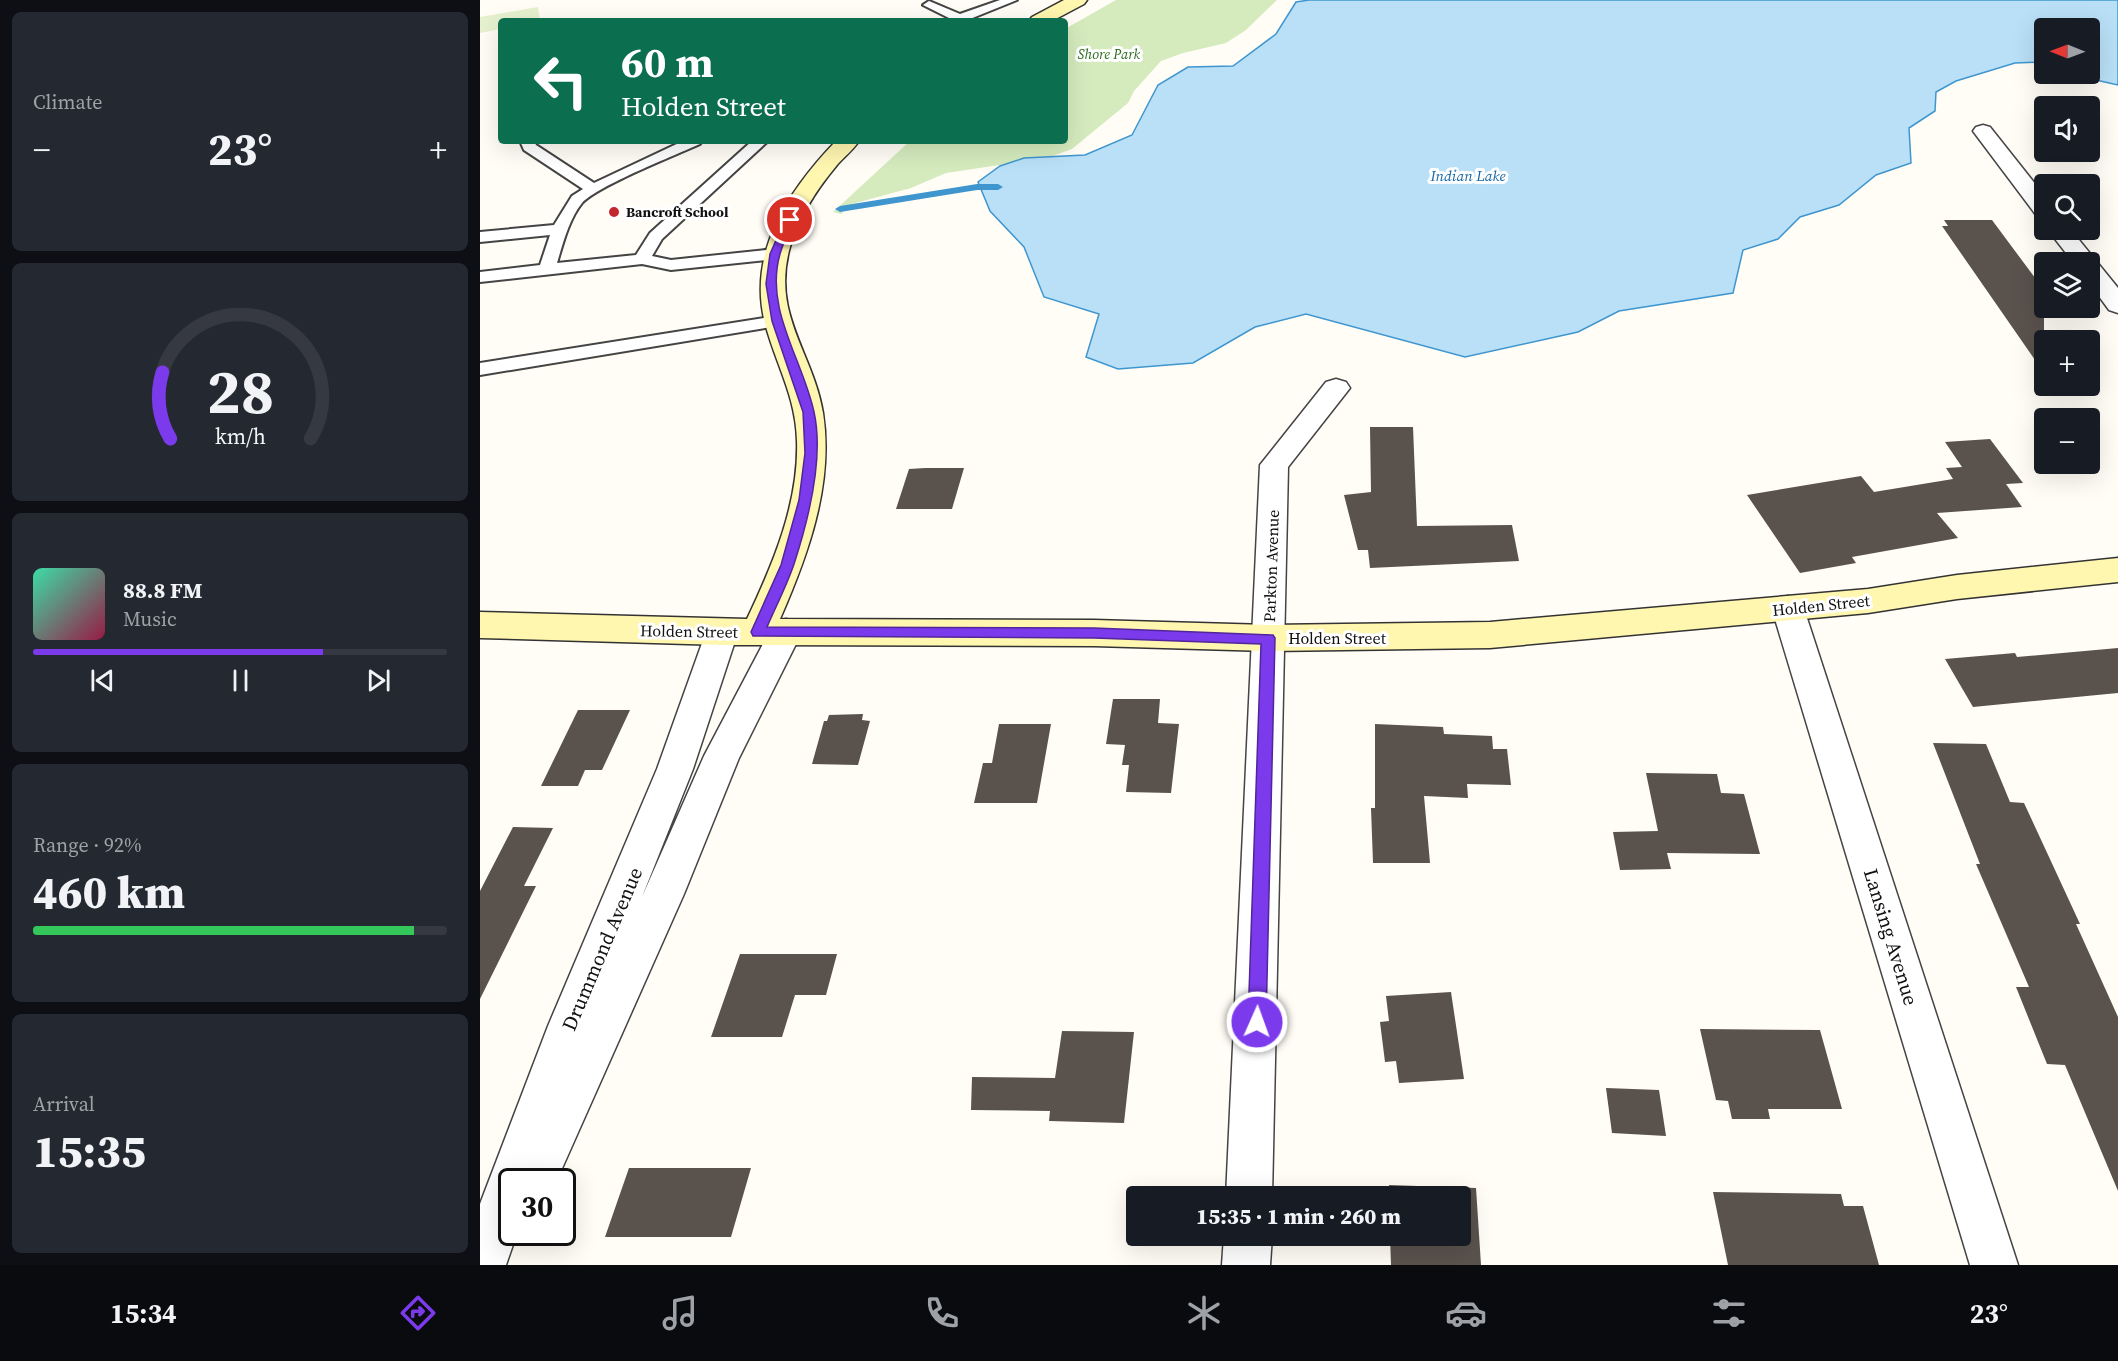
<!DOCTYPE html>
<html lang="en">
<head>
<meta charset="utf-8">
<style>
  :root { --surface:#171b24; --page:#242831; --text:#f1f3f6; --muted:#9ea1a6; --line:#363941; --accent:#7c3aed }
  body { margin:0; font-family:"Source Serif 4",serif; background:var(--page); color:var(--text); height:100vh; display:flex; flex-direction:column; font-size:22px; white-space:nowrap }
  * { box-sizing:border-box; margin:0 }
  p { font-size:20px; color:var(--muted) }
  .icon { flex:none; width:33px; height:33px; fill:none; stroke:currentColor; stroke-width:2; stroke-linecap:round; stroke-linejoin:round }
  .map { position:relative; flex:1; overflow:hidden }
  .sheet { display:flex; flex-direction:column; gap:12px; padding:12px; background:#0d0f14; width:480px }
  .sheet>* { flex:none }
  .hud { position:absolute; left:18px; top:18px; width:570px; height:126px; border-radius:6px; box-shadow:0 6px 24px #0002; background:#0b6e4f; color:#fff; overflow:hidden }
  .needle { width:39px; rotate:271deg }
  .controls { position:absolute; left:1554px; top:18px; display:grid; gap:12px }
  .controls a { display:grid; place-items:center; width:66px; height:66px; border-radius:6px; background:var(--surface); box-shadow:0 6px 24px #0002; font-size:30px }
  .speed { position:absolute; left:18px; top:1168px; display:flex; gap:12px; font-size:30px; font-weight:700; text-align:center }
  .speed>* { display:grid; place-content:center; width:78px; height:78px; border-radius:50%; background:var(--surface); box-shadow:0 6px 24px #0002; line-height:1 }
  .speed .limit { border:3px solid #111; border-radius:9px; background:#fff; color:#111 }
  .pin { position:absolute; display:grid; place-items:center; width:51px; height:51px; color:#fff; margin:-26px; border:3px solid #fff; border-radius:50%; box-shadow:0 2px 6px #0007 }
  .me { position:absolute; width:66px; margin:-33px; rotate:2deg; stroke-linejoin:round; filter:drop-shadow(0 0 4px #0008) }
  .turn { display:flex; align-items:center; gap:21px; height:126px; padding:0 24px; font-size:27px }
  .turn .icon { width:78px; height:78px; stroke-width:2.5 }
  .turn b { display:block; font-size:42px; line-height:51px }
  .big { font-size:45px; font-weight:800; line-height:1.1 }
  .sheet .widget { flex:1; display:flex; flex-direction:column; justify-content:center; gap:9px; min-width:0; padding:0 21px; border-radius:9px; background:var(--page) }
  .sheet .dial { align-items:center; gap:0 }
  .dial svg { height:156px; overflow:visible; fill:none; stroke:var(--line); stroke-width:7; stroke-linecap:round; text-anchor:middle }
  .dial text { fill:var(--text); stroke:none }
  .song { display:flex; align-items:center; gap:18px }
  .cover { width:72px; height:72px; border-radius:9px; background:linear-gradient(135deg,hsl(160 70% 55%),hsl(340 70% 35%)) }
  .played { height:6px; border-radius:3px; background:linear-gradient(90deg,var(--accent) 70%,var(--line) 70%) }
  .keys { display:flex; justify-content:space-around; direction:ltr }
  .heat { display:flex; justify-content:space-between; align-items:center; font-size:33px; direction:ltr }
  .charge { height:9px; border-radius:4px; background:linear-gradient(90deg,#34c759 92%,var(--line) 0) }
  .trip { position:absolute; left:646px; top:1186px; width:345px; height:60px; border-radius:6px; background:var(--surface); box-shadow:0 6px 24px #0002; font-weight:800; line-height:60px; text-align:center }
  .tab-bar { display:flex; height:96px; justify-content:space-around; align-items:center; background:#090b0e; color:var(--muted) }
  .tab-bar .icon { width:42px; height:42px }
  .tab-bar .active { color:var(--accent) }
  .tab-bar b { font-size:27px; color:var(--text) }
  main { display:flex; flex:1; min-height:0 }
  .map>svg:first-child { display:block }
  .green { fill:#d5ebbd }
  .pitch { fill:#e6f2cf }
  .water { fill:#b9e0f7; stroke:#3f96cf; stroke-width:1.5 }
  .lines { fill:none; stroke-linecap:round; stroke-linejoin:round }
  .stream { fill:#3f96cf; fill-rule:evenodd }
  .building { fill:#5a524d }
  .service-casing { stroke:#444; stroke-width:4 }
  .minor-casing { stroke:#444; stroke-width:3 }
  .secondary-casing { stroke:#333; stroke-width:3 }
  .service { fill:#fff; fill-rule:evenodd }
  .minor { fill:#fff; fill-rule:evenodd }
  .secondary { fill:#fff6b0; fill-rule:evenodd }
  .route { fill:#7c3aed; stroke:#51269a; stroke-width:1.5 }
  .poi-dot { fill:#c4262e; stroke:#fff; stroke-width:2 }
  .labels { text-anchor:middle; stroke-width:6; stroke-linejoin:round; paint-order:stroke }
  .far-park-label { font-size:14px; font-style:italic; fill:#2f6b1f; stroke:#fff }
  .far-poi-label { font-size:14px; font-weight:bold; fill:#111; stroke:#fff; text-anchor:start }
  .far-water-label { font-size:15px; font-style:italic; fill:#1768a6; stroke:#fff }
  .street-label { font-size:16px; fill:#111; stroke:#fff }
  .near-street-label { font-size:20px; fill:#111; stroke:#fff }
</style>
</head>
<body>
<main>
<section class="sheet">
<div class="widget"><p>Climate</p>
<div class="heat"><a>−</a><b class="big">23°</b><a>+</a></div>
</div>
<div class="widget dial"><svg viewBox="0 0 100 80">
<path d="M14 69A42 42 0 1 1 86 69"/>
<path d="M14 69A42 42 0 0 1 10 35" stroke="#7c3aed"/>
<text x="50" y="56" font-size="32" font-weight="700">28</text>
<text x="50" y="72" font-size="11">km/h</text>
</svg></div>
<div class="widget">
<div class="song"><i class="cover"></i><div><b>88.8 FM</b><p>Music</p></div></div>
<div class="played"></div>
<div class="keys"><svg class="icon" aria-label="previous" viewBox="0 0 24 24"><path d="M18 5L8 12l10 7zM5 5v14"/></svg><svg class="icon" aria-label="pause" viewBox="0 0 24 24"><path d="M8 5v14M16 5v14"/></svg><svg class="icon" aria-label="next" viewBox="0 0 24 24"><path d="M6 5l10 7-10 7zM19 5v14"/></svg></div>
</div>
<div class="widget"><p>Range · 92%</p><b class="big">460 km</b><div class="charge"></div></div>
<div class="widget"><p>Arrival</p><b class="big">15:35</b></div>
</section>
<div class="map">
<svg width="1638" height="1265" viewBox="0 0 1638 1265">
  <rect width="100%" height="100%" fill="#fffdf5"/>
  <polygon class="green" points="636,0 797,0 766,30 746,43 703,53 681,61 654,91 648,103 592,149 567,158 466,173 431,188 372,204 361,214 353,212 430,141 585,141 585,29"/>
  <polygon class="pitch" points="58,7 60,21 21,21 21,29 0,33 0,17"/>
  <polygon class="water" points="829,0 1638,0 1638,85 1607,78 1599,74 1610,74 1610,28 1564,28 1564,62 1535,63 1476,81 1456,92 1455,111 1429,128 1431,163 1396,175 1359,205 1320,217 1298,239 1263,250 1253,293 1139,311 1098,332 985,357 826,314 775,327 713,363 638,369 606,357 619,314 564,297 544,247 510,211 498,182 520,166 544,158 605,155 652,135 678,85 708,67 753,66 796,34 816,2"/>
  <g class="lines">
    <polygon class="stream" points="497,184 518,184 523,187 518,190 497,190 360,212 355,209 360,206"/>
  </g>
  <g class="building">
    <polygon points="1464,220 1512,220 1564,290 1564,373 1462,226 1468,226"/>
    <polygon points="890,427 933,427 937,526 1032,525 1039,561 890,568 888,550 878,550 864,495 891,492"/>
    <polygon points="1510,439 1543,483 1526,484 1542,507 1457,513 1478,538 1372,557 1376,563 1320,573 1267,495 1381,476 1394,492 1473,479 1466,468 1482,467 1465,442"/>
    <polygon points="445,468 484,468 472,509 416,509 429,469"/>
    <polygon points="1638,648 1638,693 1493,707 1465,659 1535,653 1537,657"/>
    <polygon points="633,699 680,699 678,723 699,724 691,793 646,792 649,765 642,765 645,745 626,744"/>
    <polygon points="98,710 150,710 122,770 105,770 98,786 61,786"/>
    <polygon points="383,714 382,720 390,721 378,765 332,764 344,721 347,721 349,715"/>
    <polygon points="519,724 571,724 557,803 494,803 503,763 512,763"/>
    <polygon points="895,724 963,727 964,734 1012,736 1013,749 1027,749 1031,785 987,784 988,798 944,796 950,863 893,863 891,808 895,808"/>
    <polygon points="1453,743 1506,744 1530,802 1544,803 1600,924 1596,924 1638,1017 1638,1191 1585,1065 1567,1064 1536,987 1549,987 1496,864 1500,864"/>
    <polygon points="1166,773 1237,774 1241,793 1264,794 1280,854 1187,853 1191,869 1140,870 1133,832 1178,831"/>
    <polygon points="33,827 73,828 44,886 56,886 0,999 0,891"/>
    <polygon points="260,954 357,954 346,995 315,995 302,1037 231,1037"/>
    <polygon points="971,992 984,1079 919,1083 916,1061 905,1062 900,1022 909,1021 906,996"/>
    <polygon points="1220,1029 1340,1030 1362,1109 1288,1109 1290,1119 1252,1119 1248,1101 1236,1100"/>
    <polygon points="582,1031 654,1032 644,1123 569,1121 570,1111 491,1110 492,1077 575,1078"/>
    <polygon points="1126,1088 1179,1090 1186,1136 1132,1133"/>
    <polygon points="149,1168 271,1168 251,1237 125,1237"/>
    <polygon points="909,1185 996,1188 1001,1265 911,1265 910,1236 981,1236 981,1197 910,1197"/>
    <polygon points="1233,1192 1361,1194 1364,1206 1383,1206 1399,1265 1248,1265"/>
  </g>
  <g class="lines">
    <g class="service-casing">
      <g id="service">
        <polygon points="520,0 537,0 485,21 467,21 469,18 443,5 449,1 480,14"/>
        <path d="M40,141H54L56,145L114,183L203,141H222L220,144C196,155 117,186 102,203C89,219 83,243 77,263L156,255L170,233L272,141H288L182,239L172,256L191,260L295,249L303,254L295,259L191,270L162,264L0,282V272L60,265L70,235L0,242V232L74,225L92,196L103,189L44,150Z"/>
        <polygon points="297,316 303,317 306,321 303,325 0,375 0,363"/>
      </g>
    </g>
    <g class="minor-casing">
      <g id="minor">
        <polygon points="1503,125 1510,127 1564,195 1564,217 1556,215 1493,131 1496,127"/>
        <polygon points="1568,230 1591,230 1638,288 1638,313 1629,310 1610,284 1610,262 1593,262"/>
        <polygon points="856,379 866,382 870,388 808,467 792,1197 746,1197 780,465 846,382"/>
        <polygon points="1308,596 1319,600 1324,609 1538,1265 1490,1265 1292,609 1297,600"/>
        <polygon points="242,619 254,623 258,632 213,769 162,897 224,756 294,623 306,619 318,623 322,632 259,758 204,894 76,1182 32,1182 32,1233 37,1233 26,1265 0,1265 0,1204 68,1026 177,769 226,632 230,623"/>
        <polygon points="744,1236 792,1236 790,1265 742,1265"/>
      </g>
    </g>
    <g class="secondary-casing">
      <g id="secondary">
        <polygon points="584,0 607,0 604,4 572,21 549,21 552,17"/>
        <path d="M356,141H379C373,150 364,157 357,165C337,189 319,216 310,247C291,315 333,352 343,413C354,484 328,555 300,619L614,620L788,625L1010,622L1388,589L1477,575L1638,558V582L1477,599L1388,613L1010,648L788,651L614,646L242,645L0,638V612L267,619C293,564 319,503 317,441C316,396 296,365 285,323C267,252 309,190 356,141Z"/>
      </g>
    </g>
    <use href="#service" class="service"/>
    <use href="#minor" class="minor"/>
    <use href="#secondary" class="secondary"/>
  </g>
  <path class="route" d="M310,217L314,220C310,231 303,242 300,254C284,309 323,360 334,412C344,457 328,521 314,564C307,585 296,606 287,627L614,628L793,635L795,638L786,1022L783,1028L777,1031L771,1028L768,1022L781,644L614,638L273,636L271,632L301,565L319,500L325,453L323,412L292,321L286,284L290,254L305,220Z"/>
  <circle class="poi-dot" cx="134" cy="212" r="6"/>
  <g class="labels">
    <g class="far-park-label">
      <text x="629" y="59">Shore Park</text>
    </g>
    <g class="far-poi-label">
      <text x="146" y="217">Bancroft School</text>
    </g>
    <g class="far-water-label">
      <text x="988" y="181">Indian Lake</text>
    </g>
    <g class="street-label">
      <text transform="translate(791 566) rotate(-88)" y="6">Parkton Avenue</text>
      <text transform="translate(1341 605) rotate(-6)" y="6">Holden Street</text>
      <text transform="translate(209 631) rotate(1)" y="6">Holden Street</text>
      <text x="857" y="644">Holden Street</text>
    </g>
    <g class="near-street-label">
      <text transform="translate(1411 937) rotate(73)" y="7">Lansing Avenue</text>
      <text transform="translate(122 949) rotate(-67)" y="7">Drummond Avenue</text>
    </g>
  </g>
</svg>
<div class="controls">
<a><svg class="needle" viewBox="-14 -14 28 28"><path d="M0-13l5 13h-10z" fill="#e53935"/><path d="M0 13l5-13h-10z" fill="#9ea1a6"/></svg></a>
<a><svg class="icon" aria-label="sound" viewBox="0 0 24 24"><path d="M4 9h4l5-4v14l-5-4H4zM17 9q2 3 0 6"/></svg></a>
<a><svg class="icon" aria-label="search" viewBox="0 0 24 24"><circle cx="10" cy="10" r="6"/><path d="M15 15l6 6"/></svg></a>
<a><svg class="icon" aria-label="layers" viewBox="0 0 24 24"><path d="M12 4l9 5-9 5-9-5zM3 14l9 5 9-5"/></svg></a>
<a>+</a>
<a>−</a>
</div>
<div class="speed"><div class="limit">30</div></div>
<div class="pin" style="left:310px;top:220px;background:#d93025"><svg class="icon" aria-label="arrive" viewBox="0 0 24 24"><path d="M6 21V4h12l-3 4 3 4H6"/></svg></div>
<svg class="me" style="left:777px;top:1022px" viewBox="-20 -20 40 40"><circle r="17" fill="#7c3aed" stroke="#fff" stroke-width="3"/><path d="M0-11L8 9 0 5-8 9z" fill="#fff"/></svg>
<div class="trip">15:35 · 1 min · 260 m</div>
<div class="hud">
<div class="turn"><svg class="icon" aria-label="left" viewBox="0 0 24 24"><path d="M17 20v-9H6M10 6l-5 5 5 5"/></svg><div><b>60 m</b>Holden Street</div></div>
</div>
</div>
</main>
<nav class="tab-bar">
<b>15:34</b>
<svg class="icon active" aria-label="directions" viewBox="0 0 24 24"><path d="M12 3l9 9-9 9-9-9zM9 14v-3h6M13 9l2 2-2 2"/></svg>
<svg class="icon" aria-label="music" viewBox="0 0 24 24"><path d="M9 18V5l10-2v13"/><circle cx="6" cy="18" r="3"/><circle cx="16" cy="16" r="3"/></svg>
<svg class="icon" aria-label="phone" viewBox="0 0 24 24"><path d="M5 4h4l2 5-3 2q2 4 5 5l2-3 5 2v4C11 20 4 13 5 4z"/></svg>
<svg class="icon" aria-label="climate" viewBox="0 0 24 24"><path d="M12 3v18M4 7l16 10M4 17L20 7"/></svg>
<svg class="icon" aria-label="car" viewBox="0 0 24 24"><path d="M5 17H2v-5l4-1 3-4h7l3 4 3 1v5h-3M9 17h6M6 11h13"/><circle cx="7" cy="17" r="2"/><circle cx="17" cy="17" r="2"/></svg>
<svg class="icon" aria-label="filters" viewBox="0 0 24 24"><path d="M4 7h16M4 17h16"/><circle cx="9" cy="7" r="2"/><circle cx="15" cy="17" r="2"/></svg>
<b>23°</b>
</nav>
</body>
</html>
